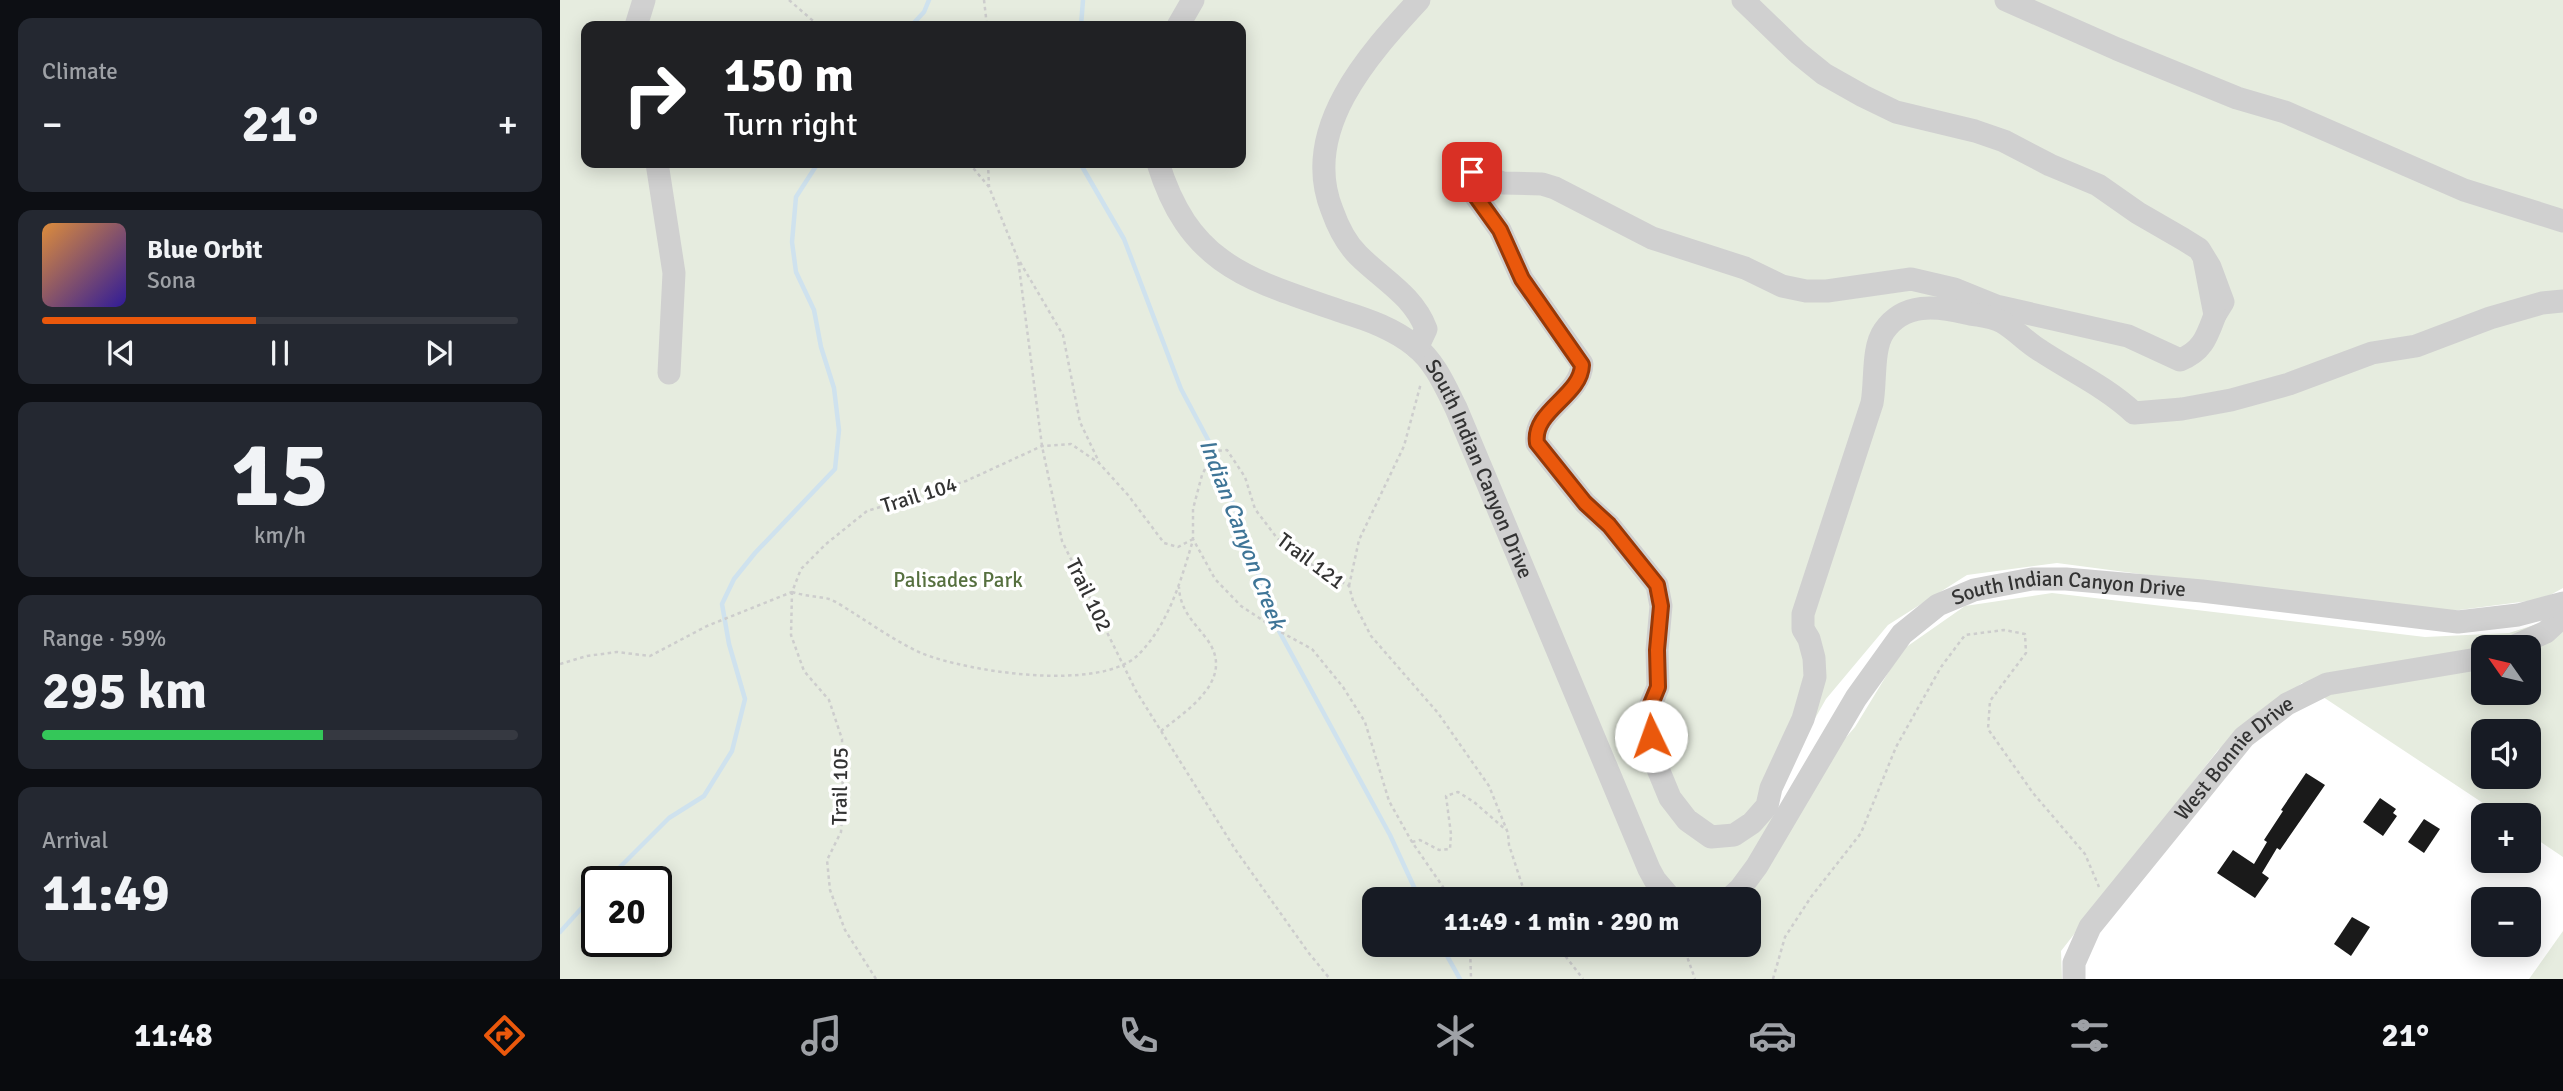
<!DOCTYPE html>
<html lang="en">
<head>
<meta charset="utf-8">
<style>
  :root { --surface:#171b24; --page:#242831; --text:#f1f3f6; --muted:#9ea1a6; --line:#363941; --accent:#ea580c }
  body { margin:0; font-family:Signika,sans-serif; background:var(--page); color:var(--text); height:100vh; display:flex; flex-direction:column; font-size:26px; white-space:nowrap }
  * { box-sizing:border-box; margin:0 }
  p { font-size:23px; color:var(--muted) }
  .icon { flex:none; width:38px; height:38px; fill:none; stroke:currentColor; stroke-width:2; stroke-linecap:round; stroke-linejoin:round }
  .map { position:relative; flex:1; overflow:hidden }
  .side { display:flex; flex-direction:column; gap:18px; padding:18px; background:#0d0f14; width:560px }
  .side>* { flex:none }
  .banner { position:absolute; left:21px; top:21px; width:665px; height:147px; border-radius:14px; box-shadow:0 4px 18px #0003; background:#202124; color:#fff; overflow:hidden }
  .needle { width:46px; rotate:304deg }
  .buttons { position:absolute; left:1911px; top:635px; display:grid; gap:14px }
  .buttons a { display:grid; place-items:center; width:70px; height:70px; border-radius:14px; background:var(--surface); box-shadow:0 4px 18px #0003; font-size:35px }
  .speed { position:absolute; left:21px; top:866px; display:flex; gap:14px; font-size:35px; font-weight:700; text-align:center }
  .speed>* { display:grid; place-content:center; width:91px; height:91px; border-radius:50%; background:var(--surface); box-shadow:0 4px 18px #0003; line-height:1 }
  .speed .limit { border:4px solid #111; border-radius:10px; background:#fff; color:#111 }
  .pin { position:absolute; display:grid; place-items:center; width:60px; height:60px; color:#fff; margin:-30px; border-radius:14px; box-shadow:0 4px 10px #0006 }
  .me { position:absolute; width:77px; margin:-38px; rotate:357deg; stroke-linejoin:round; filter:drop-shadow(0 0 5px #0008) }
  .turn { display:flex; align-items:center; gap:24px; height:147px; padding:0 28px; font-size:32px }
  .turn .icon { width:91px; height:91px; stroke-width:2.5 }
  .turn b { display:block; font-size:49px; line-height:60px }
  .big { font-size:52px; font-weight:700; line-height:1.1 }
  .side .tile { flex:1; display:flex; flex-direction:column; justify-content:center; gap:10px; min-width:0; padding:0 24px; border-radius:14px; background:var(--page) }
  .side .dial { align-items:center; gap:0 }
  .dial b { font-size:91px; line-height:1 }
  .song { display:flex; align-items:center; gap:21px }
  .cover { width:84px; height:84px; border-radius:10px; background:linear-gradient(135deg,hsl(30 70% 55%),hsl(250 70% 35%)) }
  .played { height:7px; border-radius:4px; background:linear-gradient(90deg,var(--accent) 45%,var(--line) 45%) }
  .keys { display:flex; justify-content:space-around; direction:ltr }
  .heat { display:flex; justify-content:space-between; align-items:center; font-size:38px; direction:ltr }
  .charge { height:10px; border-radius:5px; background:linear-gradient(90deg,#34c759 59%,var(--line) 0) }
  .trip { position:absolute; left:802px; top:887px; width:399px; height:70px; border-radius:14px; background:var(--surface); box-shadow:0 4px 18px #0003; font-weight:700; line-height:70px; text-align:center }
  .menu { display:flex; height:112px; justify-content:space-around; align-items:center; background:#090b0e; color:var(--muted) }
  .menu .icon { width:49px; height:49px }
  .menu .active { color:var(--accent) }
  .menu b { font-size:32px; color:var(--text) }
  main { display:flex; flex:1; min-height:0 }
  .map>svg:first-child { display:block }
  .green { fill:#e6ecdf; fill-rule:evenodd }
  .lines { fill:none; stroke-linecap:round; stroke-linejoin:round }
  .stream { stroke:#cfe2ee; stroke-width:4.5 }
  .building { fill:#1a1a1a }
  .path { stroke:#cdcdcd; stroke-width:2.5; stroke-dasharray:3.5 3.5; stroke-linecap:butt }
  .minor { stroke:#d0d0d0; stroke-width:23 }
  .route-casing { stroke:#983908; stroke-width:18 }
  .route { stroke:#ea580c; stroke-width:12 }
  .labels { text-anchor:middle; stroke-width:7; stroke-linejoin:round; paint-order:stroke }
  .street-label { font-size:21px; fill:#333; stroke:#fff }
  .park-label { font-size:21px; fill:#56703f; stroke:#fff }
  .water-label { font-size:23px; font-style:italic; fill:#3f7597; stroke:#fff }
</style>
</head>
<body>
<main>
<section class="side">
<div class="tile"><p>Climate</p>
<div class="heat"><a>−</a><b class="big">21°</b><a>+</a></div>
</div>
<div class="tile">
<div class="song"><i class="cover"></i><div><b>Blue Orbit</b><p>Sona</p></div></div>
<div class="played"></div>
<div class="keys"><svg class="icon" aria-label="previous" viewBox="0 0 24 24"><path d="M18 5L8 12l10 7zM5 5v14"/></svg><svg class="icon" aria-label="pause" viewBox="0 0 24 24"><path d="M8 5v14M16 5v14"/></svg><svg class="icon" aria-label="next" viewBox="0 0 24 24"><path d="M6 5l10 7-10 7zM19 5v14"/></svg></div>
</div>
<div class="tile dial"><b>15</b><p>km/h</p></div>
<div class="tile"><p>Range · 59%</p><b class="big">295 km</b><div class="charge"></div></div>
<div class="tile"><p>Arrival</p><b class="big">11:49</b></div>
</section>
<div class="map">
<svg width="2003" height="979" viewBox="0 0 2003 979">
  <rect width="100%" height="100%" fill="#fff"/>
  <g class="green">
    <path d="M0,0H2003V588L1983,599L1876,613L1497,563L1407,575L1328,625L1266,699L1201,814L1217,817L1295,727L1342,650L1405,606L1492,593L1865,637L1949,633L2003,616V857L1969,834V816L1941,815L1742,683L1658,750L1501,951L1502,979H0ZM26,26H681V163H26ZM1923,648H1969V693H1923ZM1923,732H1969V777H1923ZM37,882H96V942H37ZM814,900H1188V945H814Z"/>
    <polygon points="2003,931 2003,979 1969,979"/>
  </g>
  <g class="lines">
    <g class="stream">
      <polyline points="351,26 364,12 369,0"/>
      <polyline points="521,26 523,0"/>
      <polyline points="520,163 564,239 621,389 654,451 719,631 830,835 860,900"/>
      <polyline points="45,882 109,818 144,796 172,751 185,699 169,644 162,604 174,579 195,553 275,469 279,430 274,388 261,347 254,310 236,272 232,242 236,197 258,163"/>
      <polyline points="0,932 37,891"/>
      <polyline points="881,945 900,979"/>
    </g>
  </g>
  <g class="building">
    <polygon points="1746,773 1765,785 1720,850 1717,848 1702,873 1709,878 1695,898 1657,873 1673,850 1694,864 1707,842 1704,840 1723,811 1721,810"/>
    <polygon points="1820,798 1836,809 1833,813 1837,816 1823,836 1803,822"/>
    <polygon points="1864,819 1880,829 1864,853 1848,842"/>
    <polygon points="1792,917 1810,927 1791,956 1774,944"/>
  </g>
  <g class="lines">
    <g class="path">
      <polyline points="229,0 259,26"/>
      <polyline points="424,0 427,26"/>
      <polyline points="409,163 429,187 458,259 482,446 502,541 576,691 675,849 748,952 770,979"/>
      <polyline points="428,163 429,187"/>
      <polyline points="460,262 503,335 520,422 539,462"/>
      <polyline points="789,586 799,540 844,446 861,383"/>
      <path d="M232,592C244,596 257,596 269,599C276,601 285,608 292,612C314,626 337,642 361,653C408,672 540,692 578,655C609,624 621,580 633,540"/>
      <polyline points="0,664 27,656 57,652 90,656 147,626 232,592"/>
      <path d="M601,731C629,709 677,678 646,638C633,621 620,610 619,587"/>
      <polyline points="852,842 860,840 879,850 890,849 891,834 886,796 898,792 914,802 946,830"/>
      <polyline points="892,900 852,842 829,801 805,722 783,687 752,649 719,631 681,606 655,579 633,539 633,509 642,475 654,451 667,450 685,477 695,509 717,538 740,558 789,586 793,601 811,636 878,713 929,786 948,833 949,845 967,900"/>
      <polyline points="910,945 911,979"/>
      <polyline points="997,945 1023,979"/>
      <polyline points="1123,945 1135,979"/>
      <polyline points="316,979 285,930 270,890 267,860 281,832 283,806 282,739 269,700 244,671 231,635 232,592 241,569 266,544 307,511 406,481 482,446 511,444 539,463 568,495 604,543 618,547 633,539"/>
      <polyline points="1213,979 1225,937 1251,897 1301,833 1336,747 1381,667 1405,635 1444,630 1465,634 1466,653 1430,701 1428,729 1473,793 1525,854 1539,887"/>
    </g>
    <g class="minor">
      <polyline points="1183,0 1238,53 1264,74 1303,96 1336,112 1415,131 1444,141 1490,165 1538,185 1578,213 1623,239 1639,249 1650,267 1663,302 1655,315 1644,258"/>
      <polyline points="1446,0 1557,49 1677,98 1725,112 1904,190 2003,221"/>
      <polyline points="76,26 84,0"/>
      <polyline points="618,26 633,0"/>
      <polyline points="97,163 114,273 109,373"/>
      <path id="s1" d="M598,163C630,267 691,280 783,312C809,320 834,329 855,346C875,362 885,386 896,408L1089,869L1095,880L1112,900"/>
      <path d="M914,178L910,180L908,175L912,172L943,183L982,184L995,188L1092,238L1185,268L1222,286L1246,291H1267L1351,279L1394,289L1436,306L1568,336L1620,360C1643,351 1647,336 1655,315"/>
      <path d="M910,180L912,191L940,230L962,279L1022,364C1021,396 972,411 977,443L1025,503L1049,525L1097,585L1101,606L1097,650L1098,687L1086,716L1098,769L1110,798L1127,820L1151,837L1174,835L1192,823L1207,806L1211,788L1243,719L1255,677L1254,658L1249,639L1243,629V614L1312,403C1316,382 1312,348 1324,331C1344,302 1377,306 1406,313C1419,316 1431,316 1442,322C1456,330 1467,343 1481,351C1513,372 1546,387 1574,413L1622,409L1671,400L1729,384L1812,353L1856,346L1930,318L1982,303L2003,301"/>
      <path d="M857,348L866,329C853,295 823,280 798,255C785,242 778,227 772,210C740,130 808,55 859,0"/>
      <polyline points="1950,648 1986,632 2003,616"/>
      <path id="s2" d="M1168,900L1180,889L1197,866L1296,698L1342,634L1378,605L1414,590L1472,579H1506L1642,591L1898,622L1958,615L2003,603"/>
      <path id="s3" d="M1514,979V963L1530,927L1684,737L1727,704L1767,684L1923,658"/>
    </g>
  </g>
  <g class="lines">
    <g class="route-casing">
      <path id="route" d="M912,172L908,175L912,191L940,230L962,279L1022,365C1021,396 972,411 977,443L1025,503L1049,525L1097,585L1101,606L1097,650L1098,687L1086,716L1091,736"/>
    </g>
    <use href="#route" class="route"/>
  </g>
  <g class="labels">
    <g class="street-label">
      <text dy="7" stroke="none"><textPath href="#s1" startOffset="471">South Indian Canyon Drive</textPath></text>
      <text transform="translate(359 495) rotate(-17)" y="7">Trail 104</text>
      <text transform="translate(751 561) rotate(37)" y="7">Trail 121</text>
      <text transform="translate(529 595) rotate(64)" y="7">Trail 102</text>
      <text dy="7" stroke="none"><textPath href="#s2" startOffset="499">South Indian Canyon Drive</textPath></text>
      <text dy="7" stroke="none"><textPath href="#s3" startOffset="278">West Bonnie Drive</textPath></text>
      <text transform="translate(280 786) rotate(-89)" y="7">Trail 105</text>
    </g>
    <g class="park-label">
      <text x="398" y="587">Palisades Park</text>
    </g>
    <g class="water-label">
      <text transform="translate(683 534) rotate(69)" y="8">Indian Canyon Creek</text>
    </g>
  </g>
</svg>
<div class="buttons">
<a><svg class="needle" viewBox="-14 -14 28 28"><path d="M0-13l5 13h-10z" fill="#e53935"/><path d="M0 13l5-13h-10z" fill="#9ea1a6"/></svg></a>
<a><svg class="icon" aria-label="sound" viewBox="0 0 24 24"><path d="M4 9h4l5-4v14l-5-4H4zM17 9q2 3 0 6"/></svg></a>
<a>+</a>
<a>−</a>
</div>
<div class="speed"><div class="limit">20</div></div>
<div class="pin" style="left:912px;top:172px;background:#d93025"><svg class="icon" aria-label="arrive" viewBox="0 0 24 24"><path d="M6 21V4h12l-3 4 3 4H6"/></svg></div>
<svg class="me" style="left:1091px;top:736px" viewBox="-20 -20 40 40"><circle r="19" fill="#fff"/><path d="M0-13L10 11 0 6-10 11z" fill="#ea580c"/></svg>
<div class="trip">11:49 · 1 min · 290 m</div>
<div class="banner">
<div class="turn"><svg class="icon" aria-label="right" viewBox="0 0 24 24"><path d="M7 20v-9h11M14 6l5 5-5 5"/></svg><div><b>150 m</b>Turn right</div></div>
</div>
</div>
</main>
<nav class="menu">
<b>11:48</b>
<svg class="icon active" aria-label="directions" viewBox="0 0 24 24"><path d="M12 3l9 9-9 9-9-9zM9 14v-3h6M13 9l2 2-2 2"/></svg>
<svg class="icon" aria-label="music" viewBox="0 0 24 24"><path d="M9 18V5l10-2v13"/><circle cx="6" cy="18" r="3"/><circle cx="16" cy="16" r="3"/></svg>
<svg class="icon" aria-label="phone" viewBox="0 0 24 24"><path d="M5 4h4l2 5-3 2q2 4 5 5l2-3 5 2v4C11 20 4 13 5 4z"/></svg>
<svg class="icon" aria-label="climate" viewBox="0 0 24 24"><path d="M12 3v18M4 7l16 10M4 17L20 7"/></svg>
<svg class="icon" aria-label="car" viewBox="0 0 24 24"><path d="M5 17H2v-5l4-1 3-4h7l3 4 3 1v5h-3M9 17h6M6 11h13"/><circle cx="7" cy="17" r="2"/><circle cx="17" cy="17" r="2"/></svg>
<svg class="icon" aria-label="filters" viewBox="0 0 24 24"><path d="M4 7h16M4 17h16"/><circle cx="9" cy="7" r="2"/><circle cx="15" cy="17" r="2"/></svg>
<b>21°</b>
</nav>
</body>
</html>
